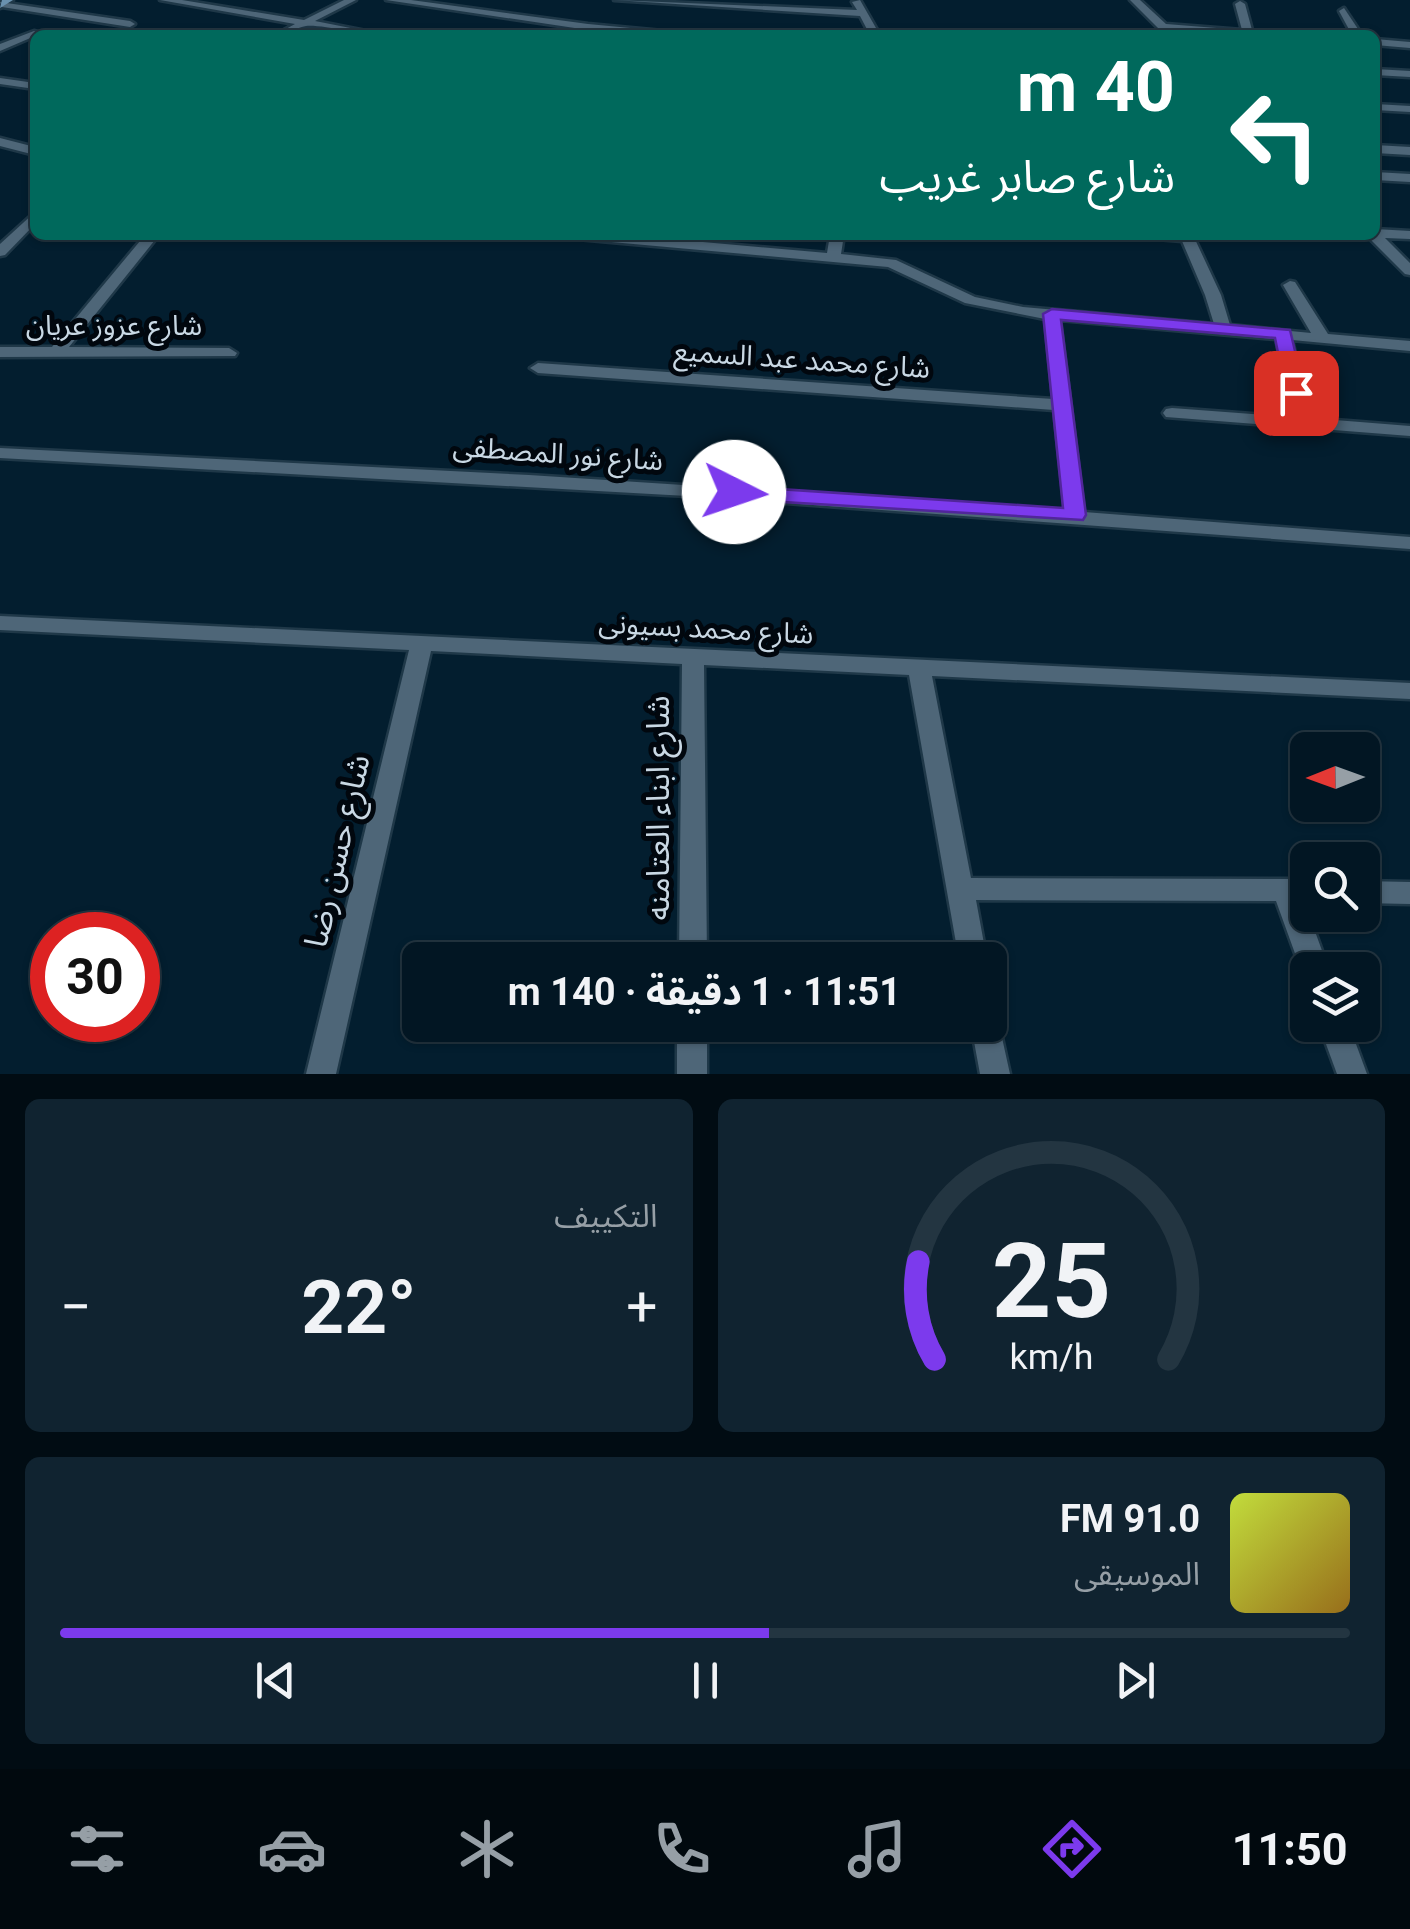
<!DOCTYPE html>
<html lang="ar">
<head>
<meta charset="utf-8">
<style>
  :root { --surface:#021623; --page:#102330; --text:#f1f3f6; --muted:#969fa6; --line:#233541; --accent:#7c3aed }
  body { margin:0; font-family:Roboto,"Noto Sans Arabic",sans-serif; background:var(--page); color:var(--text); direction:rtl; height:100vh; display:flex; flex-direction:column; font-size:38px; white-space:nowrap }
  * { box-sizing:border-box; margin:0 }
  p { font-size:32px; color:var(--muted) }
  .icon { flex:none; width:55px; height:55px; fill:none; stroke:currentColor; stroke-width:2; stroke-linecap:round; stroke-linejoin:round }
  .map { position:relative; height:1074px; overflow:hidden; direction:ltr }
  .drawer { display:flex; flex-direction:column; gap:25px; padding:25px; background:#010c13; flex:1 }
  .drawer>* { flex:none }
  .top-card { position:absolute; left:30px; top:30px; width:1350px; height:210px; border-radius:15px; box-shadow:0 2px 8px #0004,0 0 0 2px var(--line); direction:rtl; background:#00695c; color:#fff; overflow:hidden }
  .needle { width:65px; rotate:269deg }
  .controls { position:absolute; left:1290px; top:732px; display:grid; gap:20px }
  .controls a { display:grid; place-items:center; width:90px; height:90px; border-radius:15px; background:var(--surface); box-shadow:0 2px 8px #0004,0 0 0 2px var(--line); font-size:50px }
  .speed { position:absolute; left:30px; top:912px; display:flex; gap:20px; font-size:50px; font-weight:700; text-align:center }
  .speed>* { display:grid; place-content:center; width:130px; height:130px; border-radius:50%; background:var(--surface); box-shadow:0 2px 8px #0004,0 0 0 2px var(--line); line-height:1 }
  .speed .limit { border:15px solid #d22; background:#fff; color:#111 }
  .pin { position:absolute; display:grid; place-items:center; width:85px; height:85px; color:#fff; margin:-42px; border-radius:20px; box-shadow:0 5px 15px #0006 }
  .me { position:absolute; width:110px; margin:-55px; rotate:94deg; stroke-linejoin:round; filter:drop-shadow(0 0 8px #0008) }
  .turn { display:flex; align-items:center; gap:35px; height:210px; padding:0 40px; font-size:45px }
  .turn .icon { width:130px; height:130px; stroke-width:2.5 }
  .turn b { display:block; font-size:70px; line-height:85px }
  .big { font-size:75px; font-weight:700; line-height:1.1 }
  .drawer .card { flex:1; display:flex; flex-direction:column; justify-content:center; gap:15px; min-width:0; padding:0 35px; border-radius:15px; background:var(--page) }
  .drawer .dial { align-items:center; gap:0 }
  .dial svg { height:260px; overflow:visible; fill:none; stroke:var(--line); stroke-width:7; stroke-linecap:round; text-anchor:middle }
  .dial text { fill:var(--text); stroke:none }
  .song { display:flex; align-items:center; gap:30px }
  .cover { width:120px; height:120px; border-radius:15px; background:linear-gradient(135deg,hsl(70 70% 55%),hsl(40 70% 35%)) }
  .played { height:10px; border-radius:5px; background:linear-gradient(90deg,var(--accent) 55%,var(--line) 55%) }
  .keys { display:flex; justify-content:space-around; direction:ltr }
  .heat { display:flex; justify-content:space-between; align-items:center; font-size:55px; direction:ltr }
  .drawer .tiles { flex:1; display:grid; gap:25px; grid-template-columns:1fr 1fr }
  .card:last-child { grid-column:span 2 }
  .trip { position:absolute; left:402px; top:942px; width:605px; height:100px; border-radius:15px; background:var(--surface); box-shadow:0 2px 8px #0004,0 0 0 2px var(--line); font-weight:700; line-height:100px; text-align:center; direction:rtl }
  .dock { display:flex; height:160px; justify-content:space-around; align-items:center; background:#01090e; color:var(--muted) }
  .dock .icon { width:70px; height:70px }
  .dock .active { color:var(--accent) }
  .dock b { font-size:45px; color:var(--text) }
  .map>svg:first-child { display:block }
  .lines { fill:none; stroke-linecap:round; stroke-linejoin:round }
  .street-casing { stroke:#1f3848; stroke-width:5 }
  .secondary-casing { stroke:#1f3848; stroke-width:5 }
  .street { fill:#4e6678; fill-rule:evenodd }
  .secondary { fill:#6a91ae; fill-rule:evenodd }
  .route { fill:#7c3aed; stroke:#51269a; stroke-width:2.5 }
  .labels { text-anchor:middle; stroke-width:10; stroke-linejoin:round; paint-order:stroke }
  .street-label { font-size:28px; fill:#c9d8e4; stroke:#01070e }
  .near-street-label { font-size:32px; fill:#c9d8e4; stroke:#01070e }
</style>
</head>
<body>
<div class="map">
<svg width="1410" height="1074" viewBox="0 0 1410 1074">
  <rect width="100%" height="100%" fill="#031e2f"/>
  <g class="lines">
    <g class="street-casing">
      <g id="street">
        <path d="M160,0H182L304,20L344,0H356L315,21L386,35C366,35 319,24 306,26C294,28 288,35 275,35L295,24Z"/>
        <polygon points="386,0 411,0 588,24 705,35 588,30"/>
        <polygon points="614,0 857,10 852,2 860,0 880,35 870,35 860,16"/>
        <polygon points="1130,0 1140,0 1166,24 1242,30 1235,4 1240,1 1245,4 1252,30 1281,35 1172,31 1174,35 1165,35"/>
        <polygon points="0,2 130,21 135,24 130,27 2,7"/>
        <polygon points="1344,8 1362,35 1352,35 1339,11"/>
        <polygon points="34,31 42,33 0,51 0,44"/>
        <polygon points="1375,39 1410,42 1410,48 1375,45"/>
        <polygon points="1375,69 1410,71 1410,77 1375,75"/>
        <polygon points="0,78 35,83 35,89 0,84"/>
        <polygon points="1375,104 1410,106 1410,112 1375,110"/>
        <polygon points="0,138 35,147 35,155 0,146"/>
        <polygon points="1375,145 1410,147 1410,155 1375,153"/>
        <polygon points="1375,172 1410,174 1410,182 1375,180"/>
        <polygon points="35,212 35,224 5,255 0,256 0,244"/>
        <polygon points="1375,229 1410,231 1410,239 1385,238 1410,263 1410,275 1405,274 1369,238 1367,235 1375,235"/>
        <polygon points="145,235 159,235 69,347 229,348 237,353 235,356 0,357 0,347 52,347"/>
        <polygon points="571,235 625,235 827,253 830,235 844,235 841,254 896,260 975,297 1023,307 1214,324 1205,295 1182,241 1157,239 1150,235 1193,235 1221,295 1230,325 1311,333 1283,285 1290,281 1295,282 1328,334 1410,341 1410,351 1292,340 1310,418 1410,426 1410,436 1166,417 1163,413 1166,409 1172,408 1292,417 1276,339 1060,320 1084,512 1410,537 1410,549 705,497 0,458 0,448 529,475 1065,510 1054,410 538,373 530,368 538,363 1053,399 1045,319 965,303 888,267 578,239"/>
        <polygon points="0,616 1410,683 1410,699 932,676 971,878 1308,879 1308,901 1304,901 1329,970 1308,970 1308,980 1301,970 1276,901 976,900 987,960 959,960 909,675 704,665 707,960 679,960 682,664 431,651 336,1074 306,1074 409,650 0,630"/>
        <polygon points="1362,881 1410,882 1410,904 1362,903"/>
        <polygon points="990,1013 997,1015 1010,1074 980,1074 971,1025 990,1025"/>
        <rect x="677" y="1025" width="30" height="49"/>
        <polygon points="1319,1025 1349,1025 1367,1074 1337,1074"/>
      </g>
    </g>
    <g class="secondary-casing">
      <polygon id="secondary" points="2,0 13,0 0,8"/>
    </g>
    <use href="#street" class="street"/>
    <use href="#secondary" class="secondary"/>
  </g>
  <polygon class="route" points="1052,309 1290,330 1305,393 1296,399 1286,393 1275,338 1061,320 1086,515 1083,520 734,499 723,492 734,486 1063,508 1043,314"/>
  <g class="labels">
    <g class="street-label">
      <text x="114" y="335">شارع عزوز عريان</text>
      <text transform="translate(802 359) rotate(4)" y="10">شارع محمد عبد السميع</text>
      <text transform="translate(558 453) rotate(4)" y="10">شارع نور المصطفى</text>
      <text transform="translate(706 628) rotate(3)" y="10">شارع محمد بسيونى</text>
    </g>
    <g class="near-street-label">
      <text transform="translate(658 808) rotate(-90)" y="11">شارع ابناء العتامنه</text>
      <text transform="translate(337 851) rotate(-77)" y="11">شارع حسن رضا</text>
    </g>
  </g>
</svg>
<div class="controls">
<a><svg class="needle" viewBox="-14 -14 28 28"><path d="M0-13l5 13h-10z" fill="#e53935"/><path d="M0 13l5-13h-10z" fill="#969fa6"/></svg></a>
<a><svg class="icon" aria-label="search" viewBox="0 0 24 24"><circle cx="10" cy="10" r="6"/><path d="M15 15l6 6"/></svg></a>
<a><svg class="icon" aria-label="layers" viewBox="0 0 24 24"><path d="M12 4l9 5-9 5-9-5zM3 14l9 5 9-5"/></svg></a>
</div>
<div class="speed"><div class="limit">30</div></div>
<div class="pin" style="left:1296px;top:393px;background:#d93025"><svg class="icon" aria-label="arrive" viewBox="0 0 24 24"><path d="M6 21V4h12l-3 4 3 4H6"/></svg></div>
<svg class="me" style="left:734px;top:492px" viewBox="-20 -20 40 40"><circle r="19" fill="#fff"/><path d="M0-13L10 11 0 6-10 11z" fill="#7c3aed"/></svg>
<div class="trip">11:51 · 1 دقيقة · 140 m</div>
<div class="top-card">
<div class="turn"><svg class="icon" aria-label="left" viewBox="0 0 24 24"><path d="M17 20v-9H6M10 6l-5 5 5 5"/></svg><div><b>40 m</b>شارع صابر غريب</div></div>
</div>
</div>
<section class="drawer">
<div class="tiles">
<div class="card dial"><svg viewBox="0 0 100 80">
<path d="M14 69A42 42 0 1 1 86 69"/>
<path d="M14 69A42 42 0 0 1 9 39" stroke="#7c3aed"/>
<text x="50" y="56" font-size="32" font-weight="700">25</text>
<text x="50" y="72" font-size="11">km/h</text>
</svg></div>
<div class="card"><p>التكييف</p>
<div class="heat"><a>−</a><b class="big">22°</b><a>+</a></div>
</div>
<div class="card">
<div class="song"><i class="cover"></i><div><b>91.0 FM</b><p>الموسيقى</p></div></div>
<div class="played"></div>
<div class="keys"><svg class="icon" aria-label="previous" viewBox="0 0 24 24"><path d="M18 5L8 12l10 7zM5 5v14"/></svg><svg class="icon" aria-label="pause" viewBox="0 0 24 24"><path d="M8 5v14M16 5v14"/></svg><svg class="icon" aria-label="next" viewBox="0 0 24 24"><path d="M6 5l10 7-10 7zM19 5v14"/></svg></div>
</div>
</div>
</section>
<nav class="dock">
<b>11:50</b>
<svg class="icon active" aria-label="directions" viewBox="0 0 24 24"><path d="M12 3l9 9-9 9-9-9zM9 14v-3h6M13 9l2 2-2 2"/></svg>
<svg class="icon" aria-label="music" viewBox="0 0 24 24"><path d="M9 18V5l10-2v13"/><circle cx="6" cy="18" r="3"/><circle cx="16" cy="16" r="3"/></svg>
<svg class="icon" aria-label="phone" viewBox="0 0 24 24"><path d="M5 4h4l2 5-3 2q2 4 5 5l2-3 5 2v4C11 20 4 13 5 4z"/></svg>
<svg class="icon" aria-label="climate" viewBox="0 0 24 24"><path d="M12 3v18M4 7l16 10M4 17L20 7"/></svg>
<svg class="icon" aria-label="car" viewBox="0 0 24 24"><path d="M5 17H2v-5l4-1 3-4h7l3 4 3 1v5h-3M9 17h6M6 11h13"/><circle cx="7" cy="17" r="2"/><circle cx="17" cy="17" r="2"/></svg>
<svg class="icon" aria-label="filters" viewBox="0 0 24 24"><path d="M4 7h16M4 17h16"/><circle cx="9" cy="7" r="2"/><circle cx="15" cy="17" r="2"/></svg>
</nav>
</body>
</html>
